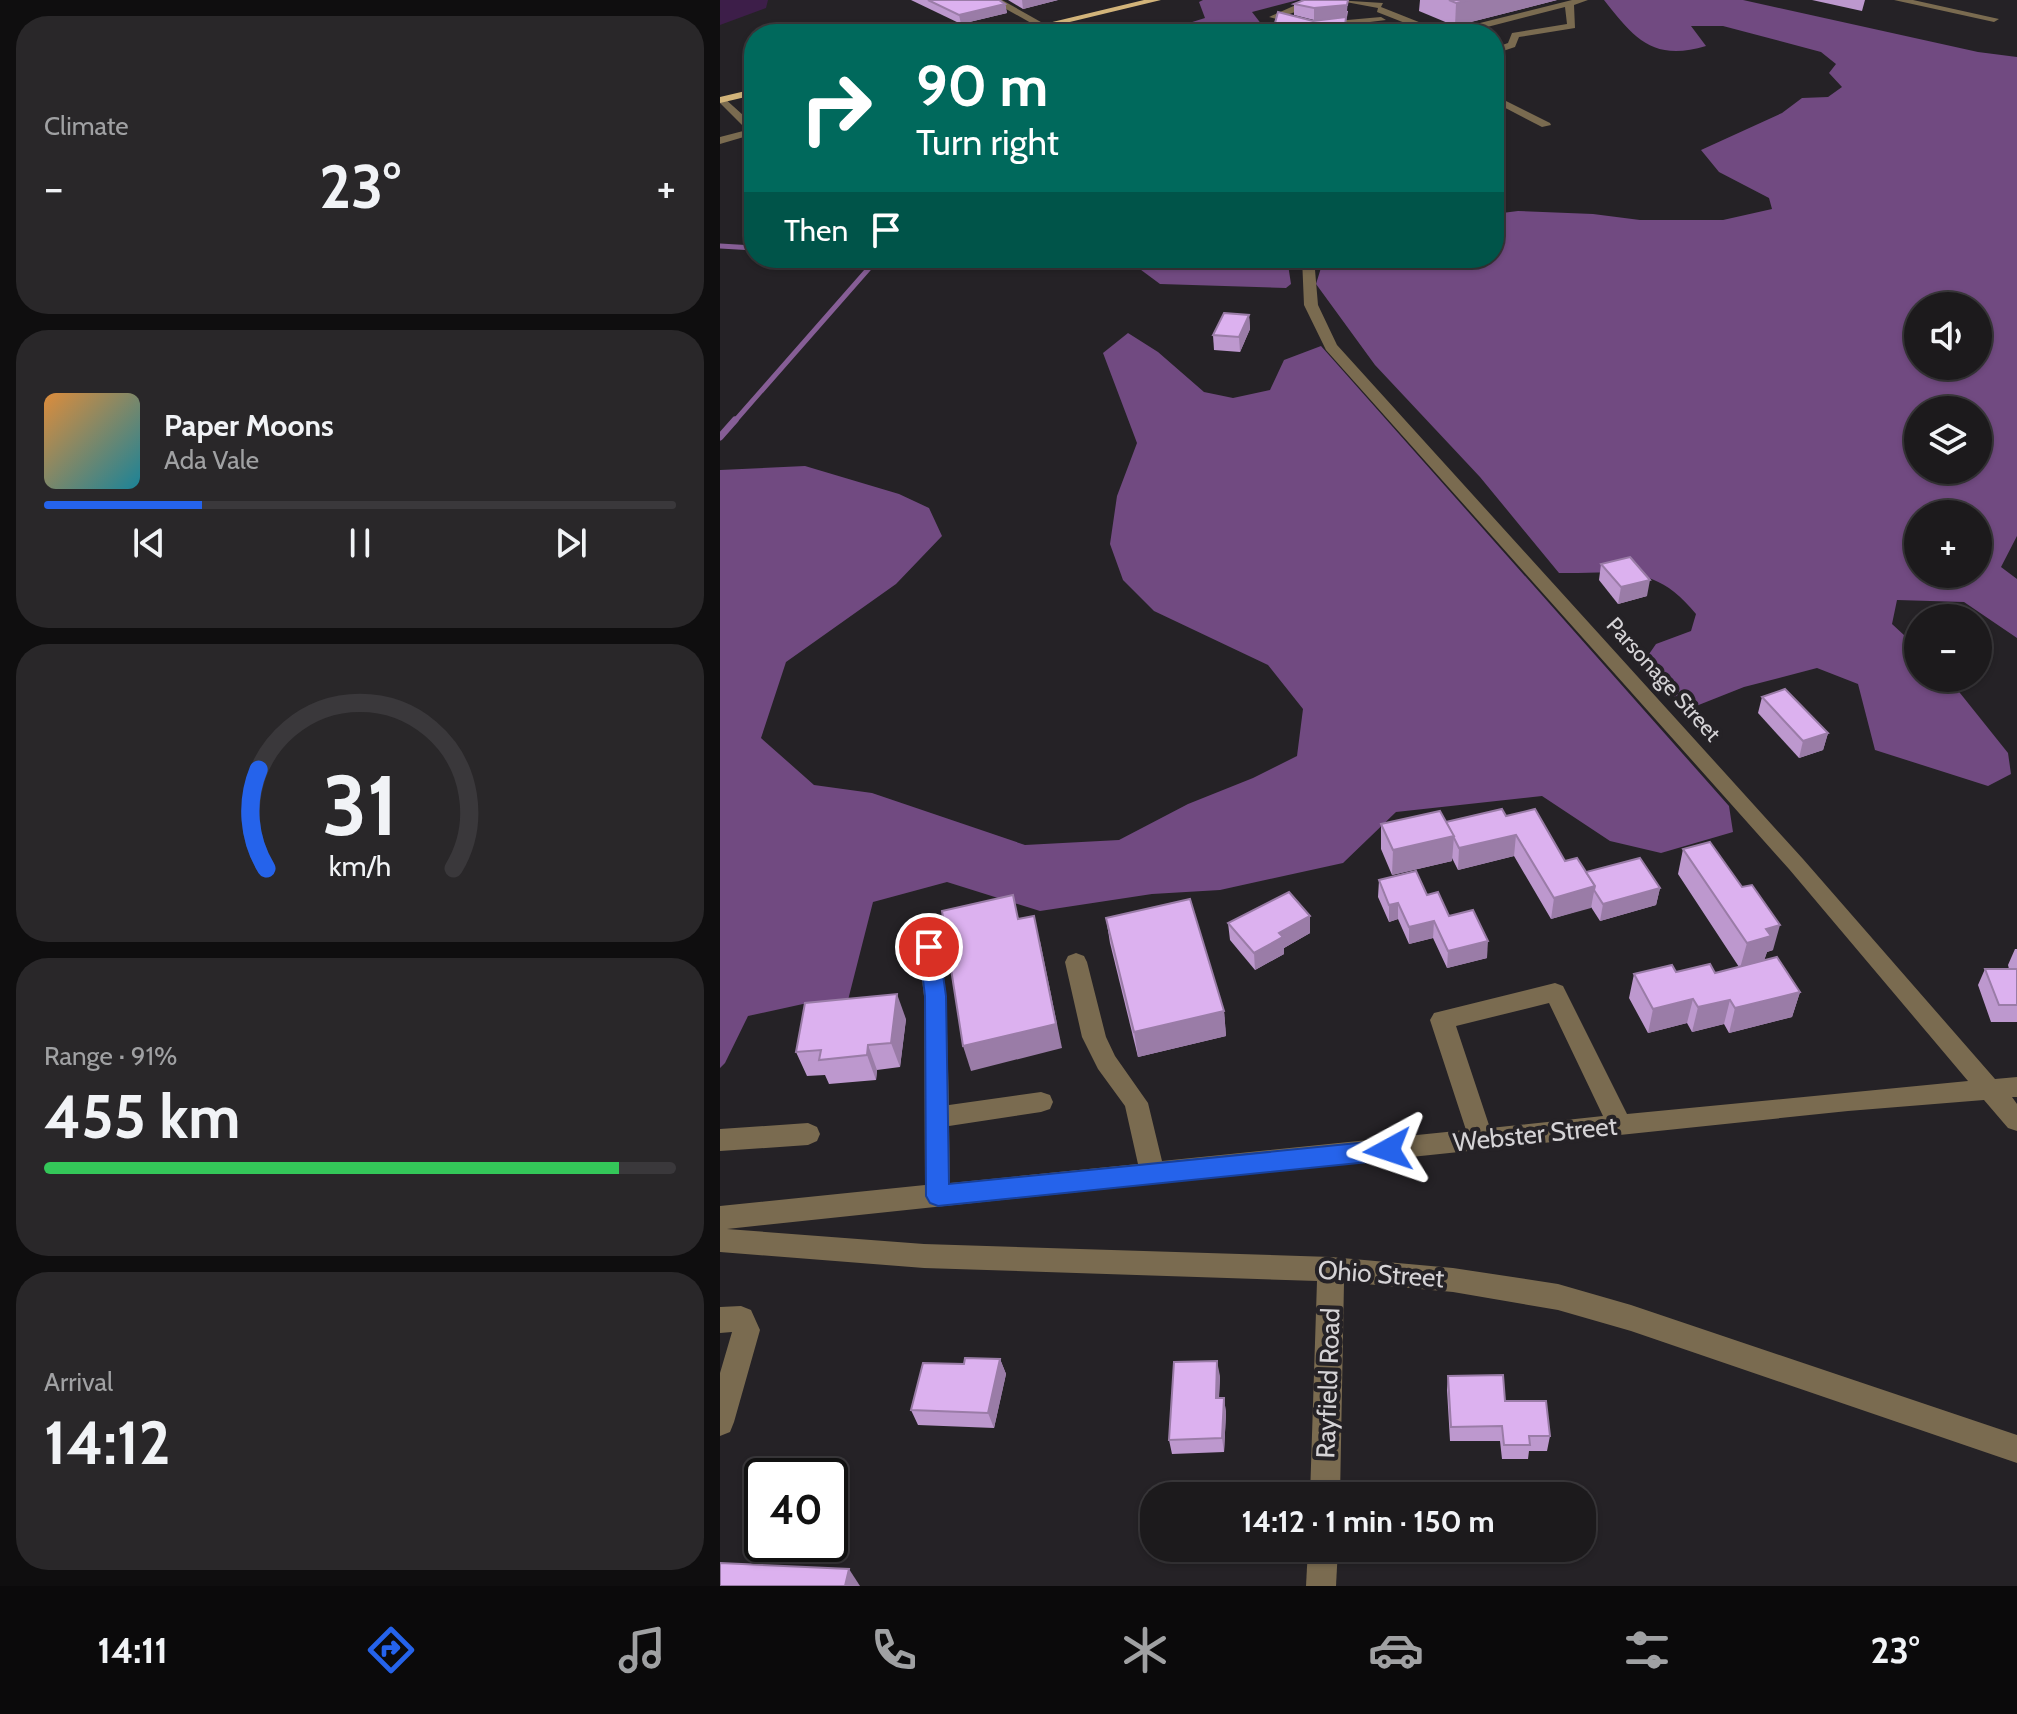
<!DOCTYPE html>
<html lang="en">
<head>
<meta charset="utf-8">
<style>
  :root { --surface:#1c1a1c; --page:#292729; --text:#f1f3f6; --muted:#a0a1a3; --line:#3a383b; --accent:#2563eb }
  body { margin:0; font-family:Cabin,sans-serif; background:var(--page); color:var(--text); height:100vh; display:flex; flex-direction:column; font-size:30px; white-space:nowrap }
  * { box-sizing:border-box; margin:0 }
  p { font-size:26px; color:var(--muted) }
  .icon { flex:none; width:44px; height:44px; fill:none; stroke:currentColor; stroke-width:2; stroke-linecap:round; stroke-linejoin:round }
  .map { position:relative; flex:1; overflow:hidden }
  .side { display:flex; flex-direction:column; gap:16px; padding:16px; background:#0f0e0f; width:720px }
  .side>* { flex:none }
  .top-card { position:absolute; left:24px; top:24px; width:760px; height:244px; border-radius:32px; box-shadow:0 2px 6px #0004,0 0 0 2px var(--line); background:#00695c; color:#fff; overflow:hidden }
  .buttons { position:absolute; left:1184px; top:292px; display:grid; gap:16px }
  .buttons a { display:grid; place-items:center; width:88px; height:88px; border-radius:50%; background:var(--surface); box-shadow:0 2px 6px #0004,0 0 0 2px var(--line); font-size:40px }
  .speed { position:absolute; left:24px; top:1458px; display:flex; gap:16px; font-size:40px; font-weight:700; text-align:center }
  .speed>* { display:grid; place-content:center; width:104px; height:104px; border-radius:50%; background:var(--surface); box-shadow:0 2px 6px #0004,0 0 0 2px var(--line); line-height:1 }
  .speed .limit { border:4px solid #111; border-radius:12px; background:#fff; color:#111 }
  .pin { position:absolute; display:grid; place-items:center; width:68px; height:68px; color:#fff; margin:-34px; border:4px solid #fff; border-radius:50%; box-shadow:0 2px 8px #0007 }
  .me { position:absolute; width:88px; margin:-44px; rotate:265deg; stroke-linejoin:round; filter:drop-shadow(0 0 6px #0008) }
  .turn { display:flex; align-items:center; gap:28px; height:168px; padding:0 40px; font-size:36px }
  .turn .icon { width:104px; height:104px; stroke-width:2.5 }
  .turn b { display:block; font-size:56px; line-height:68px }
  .then { display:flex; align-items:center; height:76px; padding:0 40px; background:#0003; gap:16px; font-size:30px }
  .big { font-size:60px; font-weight:700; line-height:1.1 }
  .side .widget { flex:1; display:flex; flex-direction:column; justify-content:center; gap:12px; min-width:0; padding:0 28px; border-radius:32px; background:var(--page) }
  .side .dial { align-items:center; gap:0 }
  .dial svg { height:208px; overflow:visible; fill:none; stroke:var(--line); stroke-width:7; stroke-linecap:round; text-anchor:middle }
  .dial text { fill:var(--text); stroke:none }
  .song { display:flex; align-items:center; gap:24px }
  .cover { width:96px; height:96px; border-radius:12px; background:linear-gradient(135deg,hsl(30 70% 55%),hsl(190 70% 35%)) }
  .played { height:8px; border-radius:4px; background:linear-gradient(90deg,var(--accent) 25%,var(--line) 25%) }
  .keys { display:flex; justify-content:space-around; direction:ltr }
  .heat { display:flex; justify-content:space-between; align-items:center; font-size:44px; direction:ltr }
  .charge { height:12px; border-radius:6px; background:linear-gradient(90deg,#34c759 91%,var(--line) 0) }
  .trip { position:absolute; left:420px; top:1482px; width:456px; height:80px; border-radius:32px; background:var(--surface); box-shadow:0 2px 6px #0004,0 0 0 2px var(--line); font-weight:700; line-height:80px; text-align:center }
  .dock { display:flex; height:128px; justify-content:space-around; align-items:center; background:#0b0a0b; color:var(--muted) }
  .dock .icon { width:56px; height:56px }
  .dock .selected { color:var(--accent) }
  .dock b { font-size:36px; color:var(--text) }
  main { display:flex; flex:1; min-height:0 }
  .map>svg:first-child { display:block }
  .green { fill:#3d1e49 }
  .forest { fill:#714a81; fill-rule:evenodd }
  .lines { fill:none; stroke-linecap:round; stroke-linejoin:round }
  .stream-far1 { stroke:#865e96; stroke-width:5 }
  .stream { stroke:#865e96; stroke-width:7 }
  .minor { fill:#7a6b50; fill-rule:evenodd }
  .major { fill:#d2b47a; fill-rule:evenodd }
  .wall { fill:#bd98ce }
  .shaded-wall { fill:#9a7ca7 }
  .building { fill:#dcb1ef; stroke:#9a7ca7; stroke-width:2 }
  .route { fill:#2563eb; stroke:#184099; stroke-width:2 }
  .labels { text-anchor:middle; stroke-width:8; stroke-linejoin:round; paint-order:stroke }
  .street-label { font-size:22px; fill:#d5d3d6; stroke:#252226 }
  .near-street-label { font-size:26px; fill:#d5d3d6; stroke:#252226 }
</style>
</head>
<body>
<main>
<section class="side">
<div class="widget"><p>Climate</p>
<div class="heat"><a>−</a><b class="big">23°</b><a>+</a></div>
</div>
<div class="widget">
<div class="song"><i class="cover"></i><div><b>Paper Moons</b><p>Ada Vale</p></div></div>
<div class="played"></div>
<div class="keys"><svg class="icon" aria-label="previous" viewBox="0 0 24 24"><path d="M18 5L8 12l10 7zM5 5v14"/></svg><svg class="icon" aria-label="pause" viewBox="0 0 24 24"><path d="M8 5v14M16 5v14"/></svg><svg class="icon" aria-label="next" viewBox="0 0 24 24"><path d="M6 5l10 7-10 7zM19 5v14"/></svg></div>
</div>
<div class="widget dial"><svg viewBox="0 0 100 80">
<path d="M14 69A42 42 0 1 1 86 69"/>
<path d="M14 69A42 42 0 0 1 11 31" stroke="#2563eb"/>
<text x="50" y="56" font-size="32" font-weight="700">31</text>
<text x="50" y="72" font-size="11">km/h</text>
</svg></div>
<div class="widget"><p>Range · 91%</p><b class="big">455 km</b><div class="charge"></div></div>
<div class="widget"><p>Arrival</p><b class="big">14:12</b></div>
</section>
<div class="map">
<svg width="1297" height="1586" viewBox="0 0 1297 1586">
  <rect width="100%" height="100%" fill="#252226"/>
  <polygon class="green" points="0,0 48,0 46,8 0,25"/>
  <g class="forest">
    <polygon points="483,0 578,0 532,12 549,34 434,34 485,18 479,2"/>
    <path d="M884,0H1023L1258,52L1297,57V536L1281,567L1297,579V638L1244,602L1177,600L1172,624L1198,648V678H1228L1288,753L1291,774L1268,786L1155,750L1138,684L1097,668L1024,687L971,708L950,694L927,657L936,644L971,631L976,614C934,562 900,574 839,573L760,477L655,365L596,284L604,258H774V214L798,211L873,214L920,220H1003L1052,209L1049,198L999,172L981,150L1062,113L1082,98L1108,97L1122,87L1109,73L1116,64L1101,52L1003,26H971L986,46C933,62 914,38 884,0ZM1198,306H1258V366H1198ZM1198,410H1258V470H1198ZM1198,514H1258V574H1198Z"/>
    <polygon points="410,258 567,258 571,284 566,288 440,284 413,264"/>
    <polygon points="408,333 438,352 484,392 513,398 550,390 564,360 601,346 1009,806 1013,832 941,853 890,841 822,796 676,812 623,863 500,890 432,894 320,911 227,882 153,902 127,1004 83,1004 28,1016 5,1063 0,1068 0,470 85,466 179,494 209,508 222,536 176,584 66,662 41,738 94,785 152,793 305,845 399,840 468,804 533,778 577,756 583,709 548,665 434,611 403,580 390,544 397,496 417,443 383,353"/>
  </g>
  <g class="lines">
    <g class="stream-far1">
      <polyline points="0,246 34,248"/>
      <polyline points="14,422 158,258"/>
    </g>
    <polyline class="stream" points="0,437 15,420"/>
    <g class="minor">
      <polygon points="270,0 282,0 328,26 320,28"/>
      <polygon points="587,0 608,0 564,16 594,23 661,17 666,20 594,29 549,17"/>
      <polygon points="615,0 663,3 661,7 724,32 852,0 868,0 854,5 855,28 799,37 795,47 774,54 774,48 788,43 792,33 847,24 845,7 740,34 713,34 657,12 658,8"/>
      <polygon points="1174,0 1193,0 1279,19 1274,22"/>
      <polygon points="774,95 830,123 831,125 822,127 774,102"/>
      <polygon points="3,97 34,125 34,134 0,144 0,137 27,130 0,103"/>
      <path d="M582,258H594L598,305L617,345L1083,859L1275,1079L1297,1077V1097H1292L1297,1104V1131L1288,1128L1264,1100L1128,1111L7,1229L204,1244L611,1257L733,1268L838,1284L911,1305L1297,1435V1463L911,1331L838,1310L733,1292L624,1282L620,1496H590L597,1281L204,1268L0,1252V1206L205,1185L204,996L195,922L198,916L206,914L214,916L217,922L226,996L229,1105L321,1092L330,1095L333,1102L330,1109L321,1112L229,1126L230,1183L418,1164L405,1106L378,1069L362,1037L345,962L348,956L356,953L364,956L367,962L386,1037L395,1056L428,1103L442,1161L746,1130L710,1020L714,1013L835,983L843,986L907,1114L1248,1081L1069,869L606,350L584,305ZM829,1003L883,1116L770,1128L736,1026Z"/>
      <polygon points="88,1123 97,1127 100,1134 97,1141 88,1145 0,1151 0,1129"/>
      <polygon points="21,1306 31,1310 40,1330 14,1422 10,1432 0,1436 0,1373 12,1332 0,1333 0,1307"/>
      <polygon points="588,1548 618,1548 616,1586 586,1586"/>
    </g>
    <g class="major">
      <polygon points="424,0 441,0 300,34 282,34"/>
      <polygon points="34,89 34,95 0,103 0,97"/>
    </g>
  </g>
  <g class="wall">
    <polygon points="191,0 279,0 285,4 287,13 241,24"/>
    <polygon points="288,0 338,0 303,9"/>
    <polygon points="700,0 837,0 735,26 699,11"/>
    <polygon points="1092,0 1145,0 1142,11"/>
    <polygon points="574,4 628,11 627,17 626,17 625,34 552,34 594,20 574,15"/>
    <polygon points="529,315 530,329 520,352 494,350 493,335"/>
    <polygon points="881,564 927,596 898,604 879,580"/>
    <polygon points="1042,697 1108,733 1103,750 1079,758 1038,713"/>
    <polygon points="786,816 845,861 866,872 940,888 936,905 880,921 871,907 831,919 794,856 738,870 732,858 732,861 672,875 661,849 661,824 726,822"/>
    <polygon points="963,849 1053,950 1047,952 1044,960 1080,992 1072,1017 1009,1033 1004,1024 972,1032 967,1023 928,1033 909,998 914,974 956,972 995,973 1019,967 958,874"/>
    <polygon points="659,880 707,895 729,916 767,958 727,968 713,938 689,944 678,919 669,922 658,897"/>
    <polygon points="386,918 504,1011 506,1036 418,1057 390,943"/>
    <polygon points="508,923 590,933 564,948 564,954 535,970 510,940"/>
    <polygon points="1295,949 1297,949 1297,1022 1271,1022 1258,985 1265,969 1289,969 1288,965"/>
    <polygon points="186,1019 180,1067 157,1070 156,1080 109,1084 105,1075 87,1076 76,1052"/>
    <polygon points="280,1359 286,1374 274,1428 198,1425 191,1410"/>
    <polygon points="500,1376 499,1398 504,1398 506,1413 504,1452 452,1454 449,1440"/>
    <polygon points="728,1376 785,1401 830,1436 827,1451 809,1451 808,1459 782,1459 780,1441 730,1441 727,1390"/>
  </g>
  <g class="shaded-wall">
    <polygon points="302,0 338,0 303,9"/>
    <polygon points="628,0 625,34 594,20 594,8"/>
    <polygon points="749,0 837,0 735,26 736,3"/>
    <polygon points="285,4 287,13 241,24 239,15"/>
    <polygon points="529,315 530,329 520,352 519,337"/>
    <polygon points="930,580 927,596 898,604 901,587"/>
    <polygon points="1108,733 1103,750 1079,758 1083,741"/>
    <polygon points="796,835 794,856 738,870 739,848"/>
    <polygon points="734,836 732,861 672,875 673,850"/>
    <polygon points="875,886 871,908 831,919 834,898"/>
    <polygon points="940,888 936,905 880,921 883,904"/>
    <polygon points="678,903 678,919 669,922 669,905"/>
    <polygon points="590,916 590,933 564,948 564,954 535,970 534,953 559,933"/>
    <polygon points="714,921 713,938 689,944 689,927"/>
    <polygon points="1060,925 1053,950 1047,952 1044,961 1020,968 1027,943 1046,929"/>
    <polygon points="320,941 342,1048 251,1071 243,1046"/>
    <polygon points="768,941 767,958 727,968 728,951"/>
    <polygon points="1080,992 1072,1017 1009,1033 1015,1008"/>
    <polygon points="177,994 186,1019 180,1067 171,1043"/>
    <polygon points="973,999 967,1023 928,1033 933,1009"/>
    <polygon points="1010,1000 1004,1024 972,1032 978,1007"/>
    <polygon points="504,1011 506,1036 418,1057 414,1032"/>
    <polygon points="148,1045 157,1070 156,1080 147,1055"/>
    <polygon points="280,1359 286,1374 274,1428 268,1413"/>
    <polygon points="497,1361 500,1376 498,1413 496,1398"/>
    <polygon points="504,1398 506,1413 504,1452 502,1438"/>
    <polygon points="129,1569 140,1586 125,1586"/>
  </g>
  <g class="building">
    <polygon points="208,0 279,0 285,4 239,15"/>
    <polygon points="584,0 628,0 627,5 594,8 574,4"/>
    <polygon points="729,0 749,0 736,3"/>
    <polygon points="558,12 593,21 626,17 624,34 552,34"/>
    <polygon points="504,313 529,315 519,337 493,335"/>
    <polygon points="910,557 930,580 901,587 881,564"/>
    <polygon points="1065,689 1108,733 1083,741 1042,697"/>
    <polygon points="782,809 786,816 815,809 845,861 857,858 875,886 834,898 796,835 739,848 726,822"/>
    <polygon points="720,811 734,836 673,850 661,824"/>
    <polygon points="990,842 1022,887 1032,885 1060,925 1046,929 1051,936 1027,943 963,849"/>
    <polygon points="920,858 940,888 883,904 874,890 875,886 866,872"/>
    <polygon points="696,871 707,895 718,892 729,916 753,910 768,941 728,951 714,921 689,927 678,903 669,905 659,880"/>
    <polygon points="569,892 590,916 559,933 563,937 534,953 508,923"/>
    <polygon points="293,895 298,919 314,916 336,1024 243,1046 222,911"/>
    <polygon points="470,899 504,1011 414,1032 386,918"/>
    <polygon points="1057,957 1080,992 1015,1008 1010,1000 978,1007 973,999 933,1009 914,974 952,965 956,972 990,964 995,973"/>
    <polygon points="1265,969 1297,969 1297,1005 1279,1005"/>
    <polygon points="177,994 171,1043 148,1045 147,1055 99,1060 101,1050 76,1052 85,1003"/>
    <polygon points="245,1358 280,1359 268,1413 191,1410 203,1363 244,1364"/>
    <polygon points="497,1361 496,1398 504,1398 502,1438 449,1440 454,1362"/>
    <polygon points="783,1375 785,1401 826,1401 830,1436 809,1436 810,1445 784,1445 782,1426 731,1427 728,1376"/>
    <polygon points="0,1563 129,1569 125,1586 0,1586"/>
  </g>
  <polygon class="route" points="209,939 216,941 219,947 226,996 229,1184 668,1140 676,1143 679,1150 676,1157 668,1160 218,1206 210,1203 206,1196 205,996 199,947 202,941"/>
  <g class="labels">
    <g class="street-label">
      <text transform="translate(944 679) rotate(48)" y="8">Parsonage Street</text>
    </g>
    <g class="near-street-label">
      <text transform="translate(815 1134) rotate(-6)" y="9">Webster Street</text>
      <text transform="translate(661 1274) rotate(4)" y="9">Ohio Street</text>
      <text transform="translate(608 1383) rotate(-88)" y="9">Rayfield Road</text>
    </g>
  </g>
</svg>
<div class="buttons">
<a><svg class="icon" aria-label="sound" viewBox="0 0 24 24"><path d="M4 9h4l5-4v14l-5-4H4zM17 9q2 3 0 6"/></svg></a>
<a><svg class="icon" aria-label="layers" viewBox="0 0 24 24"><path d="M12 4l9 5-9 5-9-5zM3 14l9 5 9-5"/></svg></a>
<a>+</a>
<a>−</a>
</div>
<div class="speed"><div class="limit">40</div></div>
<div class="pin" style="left:209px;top:947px;background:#d93025"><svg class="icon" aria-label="arrive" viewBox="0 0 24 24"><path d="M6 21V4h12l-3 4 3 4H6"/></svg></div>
<svg class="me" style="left:668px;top:1150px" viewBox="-20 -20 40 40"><path d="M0-17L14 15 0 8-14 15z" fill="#2563eb" stroke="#fff" stroke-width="4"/></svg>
<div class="trip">14:12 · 1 min · 150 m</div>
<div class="top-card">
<div class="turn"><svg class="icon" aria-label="right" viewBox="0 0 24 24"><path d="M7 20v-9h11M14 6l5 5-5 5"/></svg><div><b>90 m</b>Turn right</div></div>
<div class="then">Then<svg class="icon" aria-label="arrive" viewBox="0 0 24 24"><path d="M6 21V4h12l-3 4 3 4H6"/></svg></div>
</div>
</div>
</main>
<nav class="dock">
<b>14:11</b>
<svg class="icon selected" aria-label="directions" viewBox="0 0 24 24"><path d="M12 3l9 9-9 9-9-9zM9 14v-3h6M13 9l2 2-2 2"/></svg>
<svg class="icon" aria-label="music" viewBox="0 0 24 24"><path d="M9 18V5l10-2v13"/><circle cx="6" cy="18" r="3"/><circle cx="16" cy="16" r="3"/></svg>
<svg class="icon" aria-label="phone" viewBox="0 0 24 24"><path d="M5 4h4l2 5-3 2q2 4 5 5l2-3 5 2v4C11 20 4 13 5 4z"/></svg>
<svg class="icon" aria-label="climate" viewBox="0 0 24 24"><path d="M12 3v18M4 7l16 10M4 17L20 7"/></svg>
<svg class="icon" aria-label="car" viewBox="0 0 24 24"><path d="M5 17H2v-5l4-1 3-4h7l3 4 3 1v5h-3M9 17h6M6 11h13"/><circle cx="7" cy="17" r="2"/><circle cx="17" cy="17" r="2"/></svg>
<svg class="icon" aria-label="filters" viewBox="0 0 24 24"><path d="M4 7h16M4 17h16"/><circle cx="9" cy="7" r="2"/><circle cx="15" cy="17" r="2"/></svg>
<b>23°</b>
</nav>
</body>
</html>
